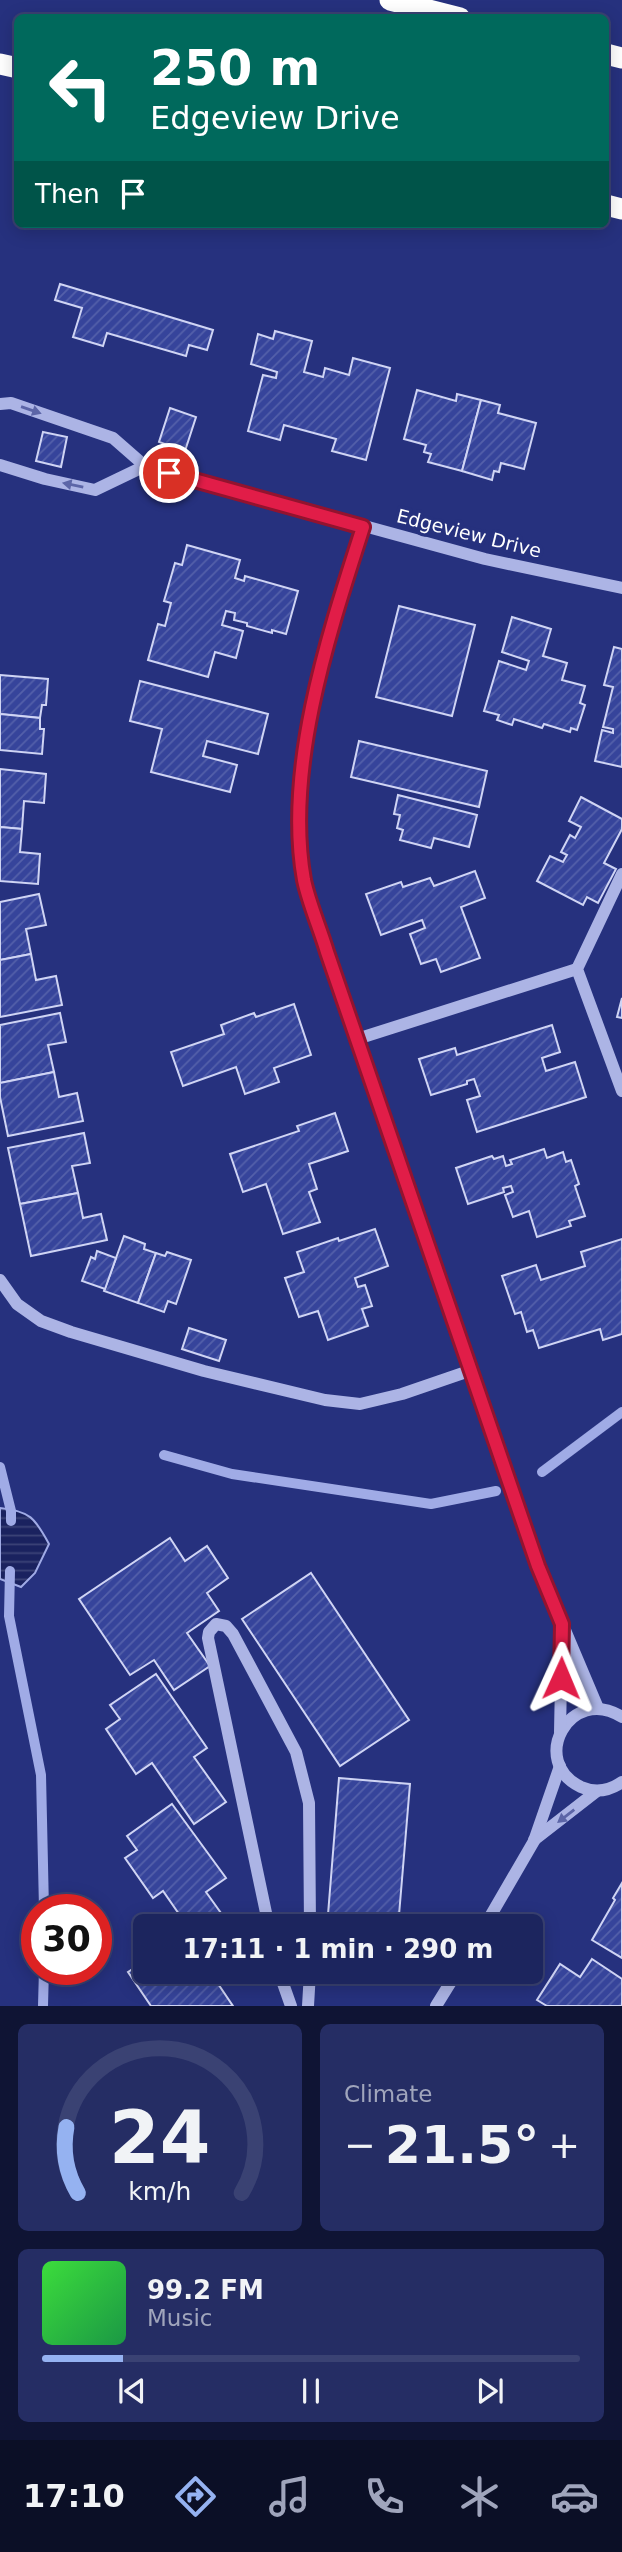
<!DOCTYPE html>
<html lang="en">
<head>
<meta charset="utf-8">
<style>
  :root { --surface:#1c255e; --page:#252d64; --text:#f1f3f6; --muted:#a0a5bc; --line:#3a4273; --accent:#95b2f1 }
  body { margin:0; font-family:"DejaVu Sans",sans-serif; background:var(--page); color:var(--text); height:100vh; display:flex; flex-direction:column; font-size:26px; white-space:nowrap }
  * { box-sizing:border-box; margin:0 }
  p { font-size:23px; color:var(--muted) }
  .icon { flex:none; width:38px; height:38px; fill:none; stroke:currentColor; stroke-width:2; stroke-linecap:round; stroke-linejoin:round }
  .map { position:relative; height:2006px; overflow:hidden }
  .sheet { display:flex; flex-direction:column; gap:18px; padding:18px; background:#0f1434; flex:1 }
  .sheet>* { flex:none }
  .guide { position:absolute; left:14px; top:14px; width:595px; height:214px; border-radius:10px; box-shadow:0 4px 18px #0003,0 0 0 2px var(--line); background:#00695c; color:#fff; overflow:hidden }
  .speed { position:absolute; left:21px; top:1894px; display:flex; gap:14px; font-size:35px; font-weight:700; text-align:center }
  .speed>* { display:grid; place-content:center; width:91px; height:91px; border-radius:50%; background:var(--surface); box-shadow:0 4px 18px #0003,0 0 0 2px var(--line); line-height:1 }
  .speed .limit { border:10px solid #d22; background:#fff; color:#111 }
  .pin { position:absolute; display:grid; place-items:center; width:60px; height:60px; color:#fff; margin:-30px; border:4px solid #fff; border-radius:50%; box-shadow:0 2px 7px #0007 }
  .me { position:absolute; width:77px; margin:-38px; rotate:1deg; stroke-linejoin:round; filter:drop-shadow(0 0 5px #0008) }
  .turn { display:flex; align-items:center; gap:24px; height:147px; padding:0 21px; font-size:32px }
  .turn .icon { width:91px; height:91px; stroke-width:2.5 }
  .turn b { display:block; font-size:49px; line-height:60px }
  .then { display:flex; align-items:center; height:66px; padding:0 21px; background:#0003; gap:14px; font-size:26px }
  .big { font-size:52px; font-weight:700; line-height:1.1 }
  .sheet .tile { flex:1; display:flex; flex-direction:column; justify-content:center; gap:10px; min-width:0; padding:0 24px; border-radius:10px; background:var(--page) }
  .sheet .dial { align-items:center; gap:0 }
  .dial svg { height:182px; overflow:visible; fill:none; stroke:var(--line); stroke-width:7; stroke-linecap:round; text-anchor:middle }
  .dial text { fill:var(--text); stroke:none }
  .song { display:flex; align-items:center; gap:21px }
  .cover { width:84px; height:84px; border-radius:10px; background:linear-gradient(135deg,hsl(120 70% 55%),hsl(140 70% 35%)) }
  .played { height:7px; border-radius:4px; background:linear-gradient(90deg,var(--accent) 15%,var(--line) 15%) }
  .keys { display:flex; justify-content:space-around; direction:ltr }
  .heat { display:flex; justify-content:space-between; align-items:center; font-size:38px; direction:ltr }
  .sheet .tiles { flex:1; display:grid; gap:18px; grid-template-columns:1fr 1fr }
  .tile:last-child { grid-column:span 2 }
  .trip { position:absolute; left:133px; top:1914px; width:410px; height:70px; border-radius:10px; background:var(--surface); box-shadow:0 4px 18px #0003,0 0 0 2px var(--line); font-weight:700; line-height:70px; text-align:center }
  .tabs { display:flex; height:112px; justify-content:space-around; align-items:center; background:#0b0f26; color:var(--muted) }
  .tabs .icon { width:49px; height:49px }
  .tabs .on { color:var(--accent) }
  .tabs b { font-size:32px; color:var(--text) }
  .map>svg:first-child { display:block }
  .water { fill:url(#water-rules); stroke:#a0abe6; stroke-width:2 }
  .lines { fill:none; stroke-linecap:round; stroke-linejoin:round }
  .stream { stroke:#a0abe6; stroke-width:10 }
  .building { fill:url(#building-hatch); stroke:#cfd4f4; stroke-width:2 }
  .minor { stroke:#acb4e5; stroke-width:12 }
  .highway { stroke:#fff; stroke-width:21 }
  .oneway { fill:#5c65a7 }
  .route-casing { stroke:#92132f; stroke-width:18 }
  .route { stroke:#e11d48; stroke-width:12 }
  .labels { text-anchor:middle; stroke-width:7; stroke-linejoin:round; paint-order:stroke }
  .street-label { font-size:19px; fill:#fff; stroke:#26317e }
</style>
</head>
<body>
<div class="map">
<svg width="622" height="2006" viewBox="0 0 622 2006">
  <defs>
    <pattern id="water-rules" width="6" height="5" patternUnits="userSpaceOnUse" patternTransform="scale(1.75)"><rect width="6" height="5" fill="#1a225f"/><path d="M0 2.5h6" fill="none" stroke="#3c4377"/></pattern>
    <pattern id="building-hatch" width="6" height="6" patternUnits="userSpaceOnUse" patternTransform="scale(1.75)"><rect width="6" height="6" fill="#36449b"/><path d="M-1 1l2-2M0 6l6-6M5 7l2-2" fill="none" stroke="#5460aa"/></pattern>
  </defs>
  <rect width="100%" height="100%" fill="#26317e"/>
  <path class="water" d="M0,1508C30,1511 35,1518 49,1544L35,1573L21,1587L0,1579Z"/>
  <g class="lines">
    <g class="stream">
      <polyline points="164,1455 232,1474 431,1504 496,1491"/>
      <polyline points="0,1467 11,1511 11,1521"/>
      <polyline points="542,1472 622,1412"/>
      <polyline points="10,1571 9,1616 41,1775 44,1909"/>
      <polyline points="43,2006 44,1969"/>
    </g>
  </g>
  <g class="building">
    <polygon points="60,284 213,330 207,350 189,345 186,356 107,333 103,346 73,337 82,308 55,300"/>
    <polygon points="275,331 312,341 304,372 323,377 325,368 349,375 353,358 390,368 366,460 332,451 336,439 284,425 280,440 248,431 263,375 276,378 277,372 251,364 258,334 273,339"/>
    <polygon points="417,390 456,401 457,394 481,400 462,471 428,462 431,454 424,452 426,445 404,439"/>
    <polygon points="481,400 500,405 498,413 536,423 524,469 501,463 499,472 494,471 492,480 462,471"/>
    <polygon points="170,408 196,417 185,451 159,442"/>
    <polygon points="43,432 67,437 61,467 36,461"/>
    <polygon points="187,545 240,560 235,578 244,581 245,576 298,591 286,634 272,630 272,633 247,626 247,623 234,620 235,613 226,611 222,625 243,631 236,658 215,652 208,677 148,660 158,624 165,626 171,603 164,601 175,563 182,565"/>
    <polygon points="399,606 475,625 452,716 376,697"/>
    <polygon points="512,617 551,629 543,656 567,663 562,680 585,686 580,703 585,705 577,730 571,728 570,732 544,724 542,728 514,719 512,725 497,720 499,715 484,711 499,661 526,670 529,661 502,652"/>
    <polygon points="614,647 622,649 622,767 595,761 602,730 613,733 613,729 603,727 613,687 604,685"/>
    <polygon points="0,675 48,679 46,705 42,705 40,718 0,714"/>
    <polygon points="140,681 268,714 258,754 207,741 203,756 237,765 230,792 151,772 162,729 130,721"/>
    <polygon points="0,714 40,718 40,729 44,729 42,754 0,750"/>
    <polygon points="359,741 487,771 479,807 351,777"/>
    <polygon points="0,769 46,774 44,803 24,801 22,829 0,827"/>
    <polygon points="398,795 477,815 469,847 434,838 431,848 400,840 403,830 397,828 400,815 394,814"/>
    <polygon points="581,797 622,819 622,829 604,863 616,869 598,903 587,897 583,905 537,881 550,856 563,862 567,855 561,852 570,835 575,838 581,827 569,821"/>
    <polygon points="0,827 22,829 20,852 40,854 38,884 0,881"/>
    <polygon points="475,871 485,898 461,907 480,958 441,972 436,959 421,964 410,934 425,928 422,920 381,935 366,894 401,882 403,887 430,878 434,886"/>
    <polygon points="39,894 46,925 26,929 31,954 0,960 0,902"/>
    <polygon points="31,954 36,980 56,976 62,1005 0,1017 0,960"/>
    <polygon points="622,998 622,1018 617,1017"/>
    <polygon points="294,1004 311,1055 274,1068 279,1082 245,1094 236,1067 183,1086 171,1052 224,1034 221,1025 254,1013 256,1017"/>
    <polygon points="60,1013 66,1042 48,1045 54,1072 0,1083 0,1025"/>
    <polygon points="552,1025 560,1052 542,1058 546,1071 575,1062 586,1097 477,1132 467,1100 480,1096 474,1079 467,1081 467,1084 431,1095 419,1059 455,1048 457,1055"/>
    <polygon points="54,1072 59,1097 77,1093 83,1121 8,1136 0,1097 0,1083"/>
    <polygon points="335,1113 348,1151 309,1164 317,1189 309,1192 320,1222 283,1234 266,1184 243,1192 230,1154 299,1131 297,1126"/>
    <polygon points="84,1133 90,1163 72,1166 78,1193 20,1204 8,1148"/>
    <polygon points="544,1149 547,1158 563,1152 566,1162 571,1160 579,1184 575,1186 585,1216 569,1221 571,1226 537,1237 529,1211 513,1217 505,1195 513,1192 511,1186 503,1188 504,1192 468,1204 456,1168 492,1156 494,1159 503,1156 506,1166 512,1164 510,1160"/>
    <polygon points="78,1193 83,1218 101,1214 107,1240 31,1256 20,1204"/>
    <polygon points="375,1229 388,1266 355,1278 358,1287 365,1285 372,1306 362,1309 368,1326 328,1340 318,1311 299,1317 285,1278 304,1272 297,1252 338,1238 339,1241"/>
    <polygon points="124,1236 145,1244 144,1249 156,1253 138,1303 104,1291"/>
    <polygon points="622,1239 622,1334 603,1340 600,1329 539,1348 533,1330 527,1332 521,1312 515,1314 502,1276 536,1265 541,1280 585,1266 581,1252"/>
    <polygon points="97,1251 116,1258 105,1289 82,1281 91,1257 95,1259"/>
    <polygon points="167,1252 191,1260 176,1304 168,1301 164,1312 138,1303 156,1253 165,1256"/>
    <polygon points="189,1328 226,1340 219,1361 182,1349"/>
    <polygon points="170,1538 185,1561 207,1546 228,1578 207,1593 219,1611 187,1633 210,1666 174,1690 154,1660 130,1675 79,1599"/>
    <polygon points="311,1573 409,1720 340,1766 242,1619"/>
    <polygon points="156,1674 207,1748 194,1757 226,1802 194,1824 152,1763 136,1774 106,1729 120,1719 110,1705"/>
    <polygon points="339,1778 410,1784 398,1927 327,1927"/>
    <polygon points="172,1804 226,1878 206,1892 231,1927 188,1927 163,1891 153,1898 125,1858 137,1850 127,1836"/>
    <polygon points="622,1883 622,1958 592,1940 615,1900 613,1898"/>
    <polygon points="592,1959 622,1979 622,2006 547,2006 537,2000 560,1964 580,1977"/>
    <polygon points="145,1961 145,1972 210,1972 233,2006 151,2006 128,1972"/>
  </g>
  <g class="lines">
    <g class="minor">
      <polyline points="0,404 11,403 113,438 145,466 485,559 622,588"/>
      <polyline points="0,465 45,479 95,490 145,466"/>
      <path d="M364,527C336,612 300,722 299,812C299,835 303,858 304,881L538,1566L598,1708"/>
      <polyline points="622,874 577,969 622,1091"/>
      <polyline points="357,1039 577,969"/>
      <polyline points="0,1280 17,1304 41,1321 71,1332 204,1371 325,1400 360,1404 402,1394 472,1370"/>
      <path d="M622,1717C570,1684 528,1762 581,1787C595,1793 609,1791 622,1782"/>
      <polyline points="560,1732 562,1631"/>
      <polyline points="534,1840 597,1791"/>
      <polyline points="269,1927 208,1638 209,1632 216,1624 226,1626 233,1634 296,1752 309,1803 310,1927"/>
      <polyline points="484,1927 534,1841 560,1766"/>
      <polyline points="279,1972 291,2006"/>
      <polyline points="308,2006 310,1972"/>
      <polyline points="436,2006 457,1972"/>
    </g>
    <g class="highway">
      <polyline points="390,0 460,18"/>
      <polyline points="606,54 622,58"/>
      <polyline points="0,64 18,68"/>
      <polyline points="606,205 622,209"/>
    </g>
  </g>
  <defs><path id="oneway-solid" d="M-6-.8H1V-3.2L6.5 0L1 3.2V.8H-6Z" transform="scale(1.75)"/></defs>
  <g class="oneway">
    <use href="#oneway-solid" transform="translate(31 410) rotate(19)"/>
    <use href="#oneway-solid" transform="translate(73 485) rotate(-168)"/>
    <use href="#oneway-solid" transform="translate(566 1816) rotate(142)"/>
  </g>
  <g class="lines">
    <g class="route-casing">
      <path id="route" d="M169,473L363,527C329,633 284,768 304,880C309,904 320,928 327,952L538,1566L562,1624L561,1678"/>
    </g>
    <use href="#route" class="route"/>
  </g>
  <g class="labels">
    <g class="street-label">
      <text transform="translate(469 533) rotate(14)" y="7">Edgeview Drive</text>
    </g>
  </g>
</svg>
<div class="speed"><div class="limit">30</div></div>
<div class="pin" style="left:169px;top:473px;background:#d93025"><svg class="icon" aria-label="arrive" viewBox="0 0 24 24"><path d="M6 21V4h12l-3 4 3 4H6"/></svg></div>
<svg class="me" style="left:561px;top:1678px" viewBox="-20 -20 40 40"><path d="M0-17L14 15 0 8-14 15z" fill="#e11d48" stroke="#fff" stroke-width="4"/></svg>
<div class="trip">17:11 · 1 min · 290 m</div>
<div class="guide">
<div class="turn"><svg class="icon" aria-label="left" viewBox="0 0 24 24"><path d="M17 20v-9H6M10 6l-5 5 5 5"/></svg><div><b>250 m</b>Edgeview Drive</div></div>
<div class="then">Then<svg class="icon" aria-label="arrive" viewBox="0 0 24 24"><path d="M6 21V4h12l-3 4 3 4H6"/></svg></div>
</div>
</div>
<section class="sheet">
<div class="tiles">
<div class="tile dial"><svg viewBox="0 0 100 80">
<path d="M14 69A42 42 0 1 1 86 69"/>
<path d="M14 69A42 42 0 0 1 9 40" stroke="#95b2f1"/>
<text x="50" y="56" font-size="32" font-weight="700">24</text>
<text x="50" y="72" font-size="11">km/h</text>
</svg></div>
<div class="tile"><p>Climate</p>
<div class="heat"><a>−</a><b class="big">21.5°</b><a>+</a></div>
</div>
<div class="tile">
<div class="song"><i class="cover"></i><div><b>99.2 FM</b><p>Music</p></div></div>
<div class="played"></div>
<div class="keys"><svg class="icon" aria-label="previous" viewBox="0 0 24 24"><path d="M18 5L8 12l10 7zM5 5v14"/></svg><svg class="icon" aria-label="pause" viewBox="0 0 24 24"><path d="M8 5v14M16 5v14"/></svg><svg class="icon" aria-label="next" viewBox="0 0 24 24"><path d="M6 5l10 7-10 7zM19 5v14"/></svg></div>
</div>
</div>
</section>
<nav class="tabs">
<b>17:10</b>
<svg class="icon on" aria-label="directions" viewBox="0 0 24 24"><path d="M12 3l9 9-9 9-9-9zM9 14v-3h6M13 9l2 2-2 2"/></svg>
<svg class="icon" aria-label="music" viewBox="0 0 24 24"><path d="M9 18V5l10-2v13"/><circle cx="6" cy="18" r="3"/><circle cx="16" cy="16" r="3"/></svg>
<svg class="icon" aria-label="phone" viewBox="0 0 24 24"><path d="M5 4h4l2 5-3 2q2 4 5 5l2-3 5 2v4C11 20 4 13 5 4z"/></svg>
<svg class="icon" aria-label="climate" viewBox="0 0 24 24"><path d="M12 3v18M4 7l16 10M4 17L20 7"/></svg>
<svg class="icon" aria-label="car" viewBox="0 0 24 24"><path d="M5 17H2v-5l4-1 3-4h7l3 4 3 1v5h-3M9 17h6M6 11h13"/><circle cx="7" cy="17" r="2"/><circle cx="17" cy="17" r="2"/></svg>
</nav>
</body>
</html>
